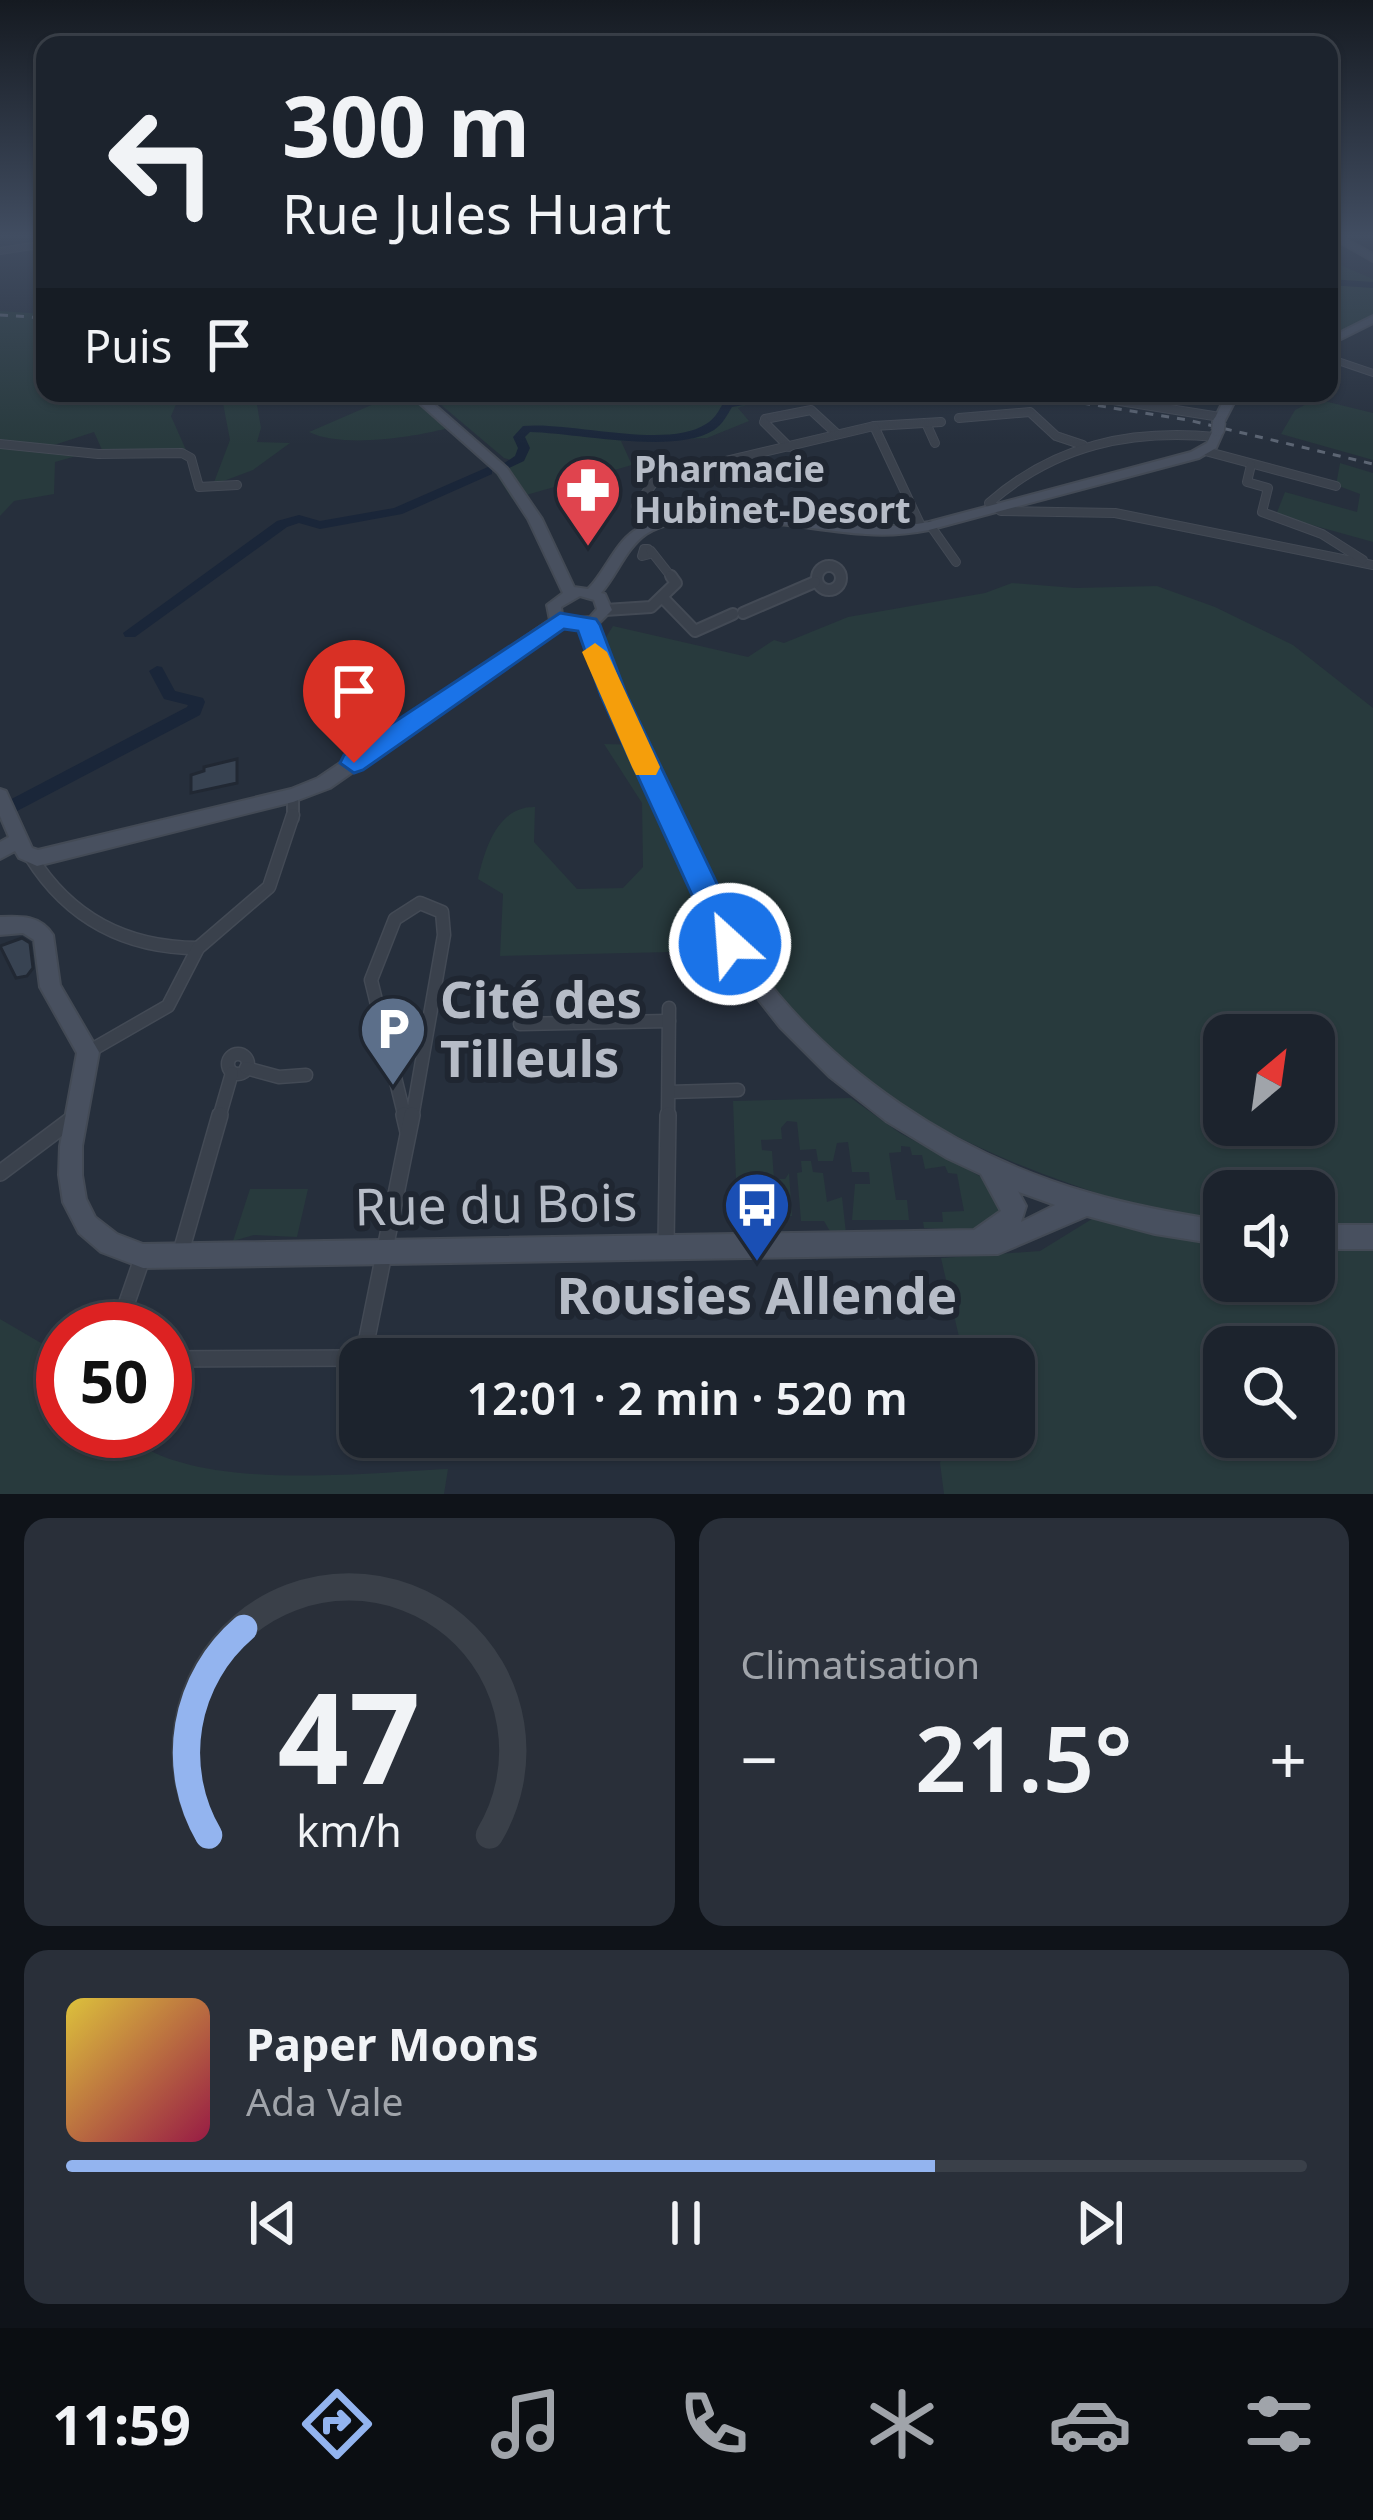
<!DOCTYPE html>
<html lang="fr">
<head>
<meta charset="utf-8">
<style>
  :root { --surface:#1c232d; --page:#292f39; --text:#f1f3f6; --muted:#a0a4aa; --line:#3a4049; --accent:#93b4ef }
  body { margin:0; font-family:"Noto Sans",sans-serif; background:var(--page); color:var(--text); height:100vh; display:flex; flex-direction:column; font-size:45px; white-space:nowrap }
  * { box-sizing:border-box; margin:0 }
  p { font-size:39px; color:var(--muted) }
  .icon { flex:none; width:66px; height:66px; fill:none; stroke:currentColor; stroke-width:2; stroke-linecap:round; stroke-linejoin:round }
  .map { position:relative; height:1494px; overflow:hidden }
  .side { display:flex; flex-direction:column; gap:24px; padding:24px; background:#0f1319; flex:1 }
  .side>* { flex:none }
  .banner { position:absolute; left:36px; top:36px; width:1302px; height:366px; border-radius:24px; box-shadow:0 3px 9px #0004,0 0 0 3px var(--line); background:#1c232d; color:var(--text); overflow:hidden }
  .needle { width:78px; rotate:29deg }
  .controls { position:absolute; left:1203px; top:1014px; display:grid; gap:24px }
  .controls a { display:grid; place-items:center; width:132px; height:132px; border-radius:24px; background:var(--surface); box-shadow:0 3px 9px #0004,0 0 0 3px var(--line); font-size:60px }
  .speed { position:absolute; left:36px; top:1302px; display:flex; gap:24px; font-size:60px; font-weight:700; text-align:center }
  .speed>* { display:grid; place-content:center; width:156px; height:156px; border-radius:50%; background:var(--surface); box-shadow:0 3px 9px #0004,0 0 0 3px var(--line); line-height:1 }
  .speed .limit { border:18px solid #d22; background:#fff; color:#111 }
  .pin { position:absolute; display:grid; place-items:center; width:102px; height:102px; color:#fff; margin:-123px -51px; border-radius:50% 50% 50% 0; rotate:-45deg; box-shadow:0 0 12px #0007 }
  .pin .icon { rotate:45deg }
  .me { position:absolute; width:132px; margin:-66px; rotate:334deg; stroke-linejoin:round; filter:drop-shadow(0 0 9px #0008) }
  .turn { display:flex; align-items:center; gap:42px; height:252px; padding:0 48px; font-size:54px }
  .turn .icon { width:156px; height:156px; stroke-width:2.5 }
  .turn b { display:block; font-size:84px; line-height:102px }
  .then { display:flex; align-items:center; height:114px; padding:0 48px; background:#0003; gap:24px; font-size:45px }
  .big { font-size:90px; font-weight:600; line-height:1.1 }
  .side .widget { flex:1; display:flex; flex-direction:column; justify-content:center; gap:18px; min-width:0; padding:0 42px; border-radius:24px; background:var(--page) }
  .side .dial { align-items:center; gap:0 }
  .dial svg { height:312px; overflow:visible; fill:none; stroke:var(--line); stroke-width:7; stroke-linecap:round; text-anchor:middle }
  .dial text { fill:var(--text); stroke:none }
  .song { display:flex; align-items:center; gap:36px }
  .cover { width:144px; height:144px; border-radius:18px; background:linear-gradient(135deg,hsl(50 70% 55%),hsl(340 70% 35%)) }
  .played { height:12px; border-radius:6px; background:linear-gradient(90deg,var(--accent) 70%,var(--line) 70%) }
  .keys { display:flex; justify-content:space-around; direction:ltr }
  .heat { display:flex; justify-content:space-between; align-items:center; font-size:66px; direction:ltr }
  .side .tiles { flex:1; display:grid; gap:24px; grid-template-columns:1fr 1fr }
  .widget:last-child { grid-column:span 2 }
  .trip { position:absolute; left:339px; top:1338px; width:696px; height:120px; border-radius:24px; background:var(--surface); box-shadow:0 3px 9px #0004,0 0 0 3px var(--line); font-weight:600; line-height:120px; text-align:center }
  .tab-bar { display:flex; height:192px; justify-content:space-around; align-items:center; background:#0b0e12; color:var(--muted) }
  .tab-bar .icon { width:84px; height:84px }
  .tab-bar .active { color:var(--accent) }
  .tab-bar b { font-size:54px; color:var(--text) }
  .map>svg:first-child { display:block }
  .green { fill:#283a3d; fill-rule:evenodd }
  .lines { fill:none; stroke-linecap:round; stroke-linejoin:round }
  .river { fill:#1a2639; fill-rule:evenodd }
  .building { fill:#384352; stroke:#212833; stroke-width:3 }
  .street-far4-casing { stroke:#434a55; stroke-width:8 }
  .street-far3-casing { stroke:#434a55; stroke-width:10 }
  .street-far2-casing { stroke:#434a55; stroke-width:14 }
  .street-far1-casing { stroke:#434a55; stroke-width:15 }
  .street-casing { stroke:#434a55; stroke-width:18 }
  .secondary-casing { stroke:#434a55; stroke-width:4 }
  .street-far4 { stroke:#3a414c; stroke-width:6 }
  .street-far3 { stroke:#3a414c; stroke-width:8 }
  .street-far2 { stroke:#3a414c; stroke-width:10 }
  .street-far1 { stroke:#3a414c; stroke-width:12 }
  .street { stroke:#3a414c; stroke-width:15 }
  .secondary { fill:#48505f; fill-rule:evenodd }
  .rail { stroke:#5c6573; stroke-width:3; stroke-dasharray:8 8; stroke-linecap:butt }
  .secondary-bridge-casing { stroke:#434a55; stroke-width:15; stroke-linecap:butt }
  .secondary-bridge { stroke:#48505f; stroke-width:12 }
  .route { fill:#1a73e8; stroke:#114b97; stroke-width:3 }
  .slow { fill:#f59e0b }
  .labels { text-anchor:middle; stroke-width:12; stroke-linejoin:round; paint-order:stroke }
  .far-poi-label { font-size:36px; font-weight:bold; fill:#b6bcc7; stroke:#1f2631; text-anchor:start }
  .near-poi-label { font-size:51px; font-weight:bold; fill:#b6bcc7; stroke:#1f2631; text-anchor:start }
  .near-street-label { font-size:51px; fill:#b6bcc7; stroke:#1f2631 }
</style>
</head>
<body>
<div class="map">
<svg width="1373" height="1494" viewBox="0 0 1373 1494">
  <rect width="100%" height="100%" fill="#262f3c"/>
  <g class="green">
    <polygon points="1329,260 1373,279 1373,315 1343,330 1329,325"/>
    <polygon points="0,311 45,314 45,393 181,393 171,416 186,450 103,452 94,432 51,446 80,455 55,462 54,494 14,501 0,516"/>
    <polygon points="221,393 255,393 261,428 257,442 290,443 253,470 213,485 230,440"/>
    <path d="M399,393H409L448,428C412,438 341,448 309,432Z"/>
    <polygon points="427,393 778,393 738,408 749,421 707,438 621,441 632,465 512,499 494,471 517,462 504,458"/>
    <polygon points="1316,399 1373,413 1373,460 1281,434 1295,410"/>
    <polygon points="1340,463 1373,473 1373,542 1276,515 1285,492 1357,512 1360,494 1336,485"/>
    <path d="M1012,583L1075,588L1157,586L1215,607L1293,645L1373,708V1494H944L940,1463L949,1437H1014V1359H964L941,1258L1040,1251L1121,1201C1021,1169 925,1131 844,1062C805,1030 773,984 739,946L715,951L500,956L503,894L478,879C485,848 498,806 535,807L534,842L577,889L623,888L643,867L642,803L604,744L645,745L601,645L613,626L748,657L774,640L784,643L848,617L985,593ZM1224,1035H1314V1125H1224ZM1224,1191H1314V1281H1224ZM1224,1347H1314V1437H1224Z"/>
    <polygon points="851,1098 900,1133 989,1181 1001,1199 1000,1213 979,1230 924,1228 923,1222 943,1222 942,1212 964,1211 957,1174 948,1173 945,1166 925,1169 922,1155 912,1155 910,1147 901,1146 901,1152 889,1153 896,1200 907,1200 909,1220 852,1220 855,1184 870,1184 869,1172 852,1172 848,1142 837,1143 833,1161 818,1161 816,1149 800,1150 797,1122 787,1121 781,1128 782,1139 761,1140 762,1150 772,1151 774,1179 785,1179 789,1173 792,1216 747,1218 746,1206 737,1206 733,1101"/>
    <polygon points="801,1161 811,1161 813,1172 823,1173 827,1202 842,1197 846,1233 831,1233 824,1221 801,1221 797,1173 802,1172"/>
    <polygon points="250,1189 308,1189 297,1237 254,1235 233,1241"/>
    <path d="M0,1319L53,1350L63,1362V1431H122C185,1494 359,1473 448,1469L444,1494H0Z"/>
  </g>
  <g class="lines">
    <g class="river">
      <polygon points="1329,279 1373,282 1373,288 1329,285"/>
      <path d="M764,393H777L767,401L732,407C727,415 723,424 714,430C675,455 577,433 530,432L525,437L530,448L524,461L509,468L503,464L515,456L518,448L513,437L523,426C570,421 667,450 706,424C715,419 719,410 724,402L760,396Z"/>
      <polygon points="488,467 492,468 492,474 402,514 320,529 299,523 287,527 135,637 125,637 123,633 277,521 299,515 320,521 394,508"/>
      <polygon points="157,666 162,667 175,691 203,698 205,702 200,715 0,820 0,805 187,707 188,705 164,699 149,671"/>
    </g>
  </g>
  <g class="building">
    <polygon points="237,759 237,783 191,793 191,775 204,771 204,767"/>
    <polygon points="22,938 30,943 33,968 27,976 16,978 0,946"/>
  </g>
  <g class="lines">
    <g class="street-far4-casing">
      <g id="street-far4">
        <polyline points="0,251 45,244"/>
        <polyline points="1329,358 1373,373"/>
      </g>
    </g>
    <g class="street-far3-casing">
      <g id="street-far3">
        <polyline points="1100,393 1107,399 1220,417"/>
        <polyline points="959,418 1030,412 1056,436 1083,445"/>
        <polyline points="765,419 811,410 837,434"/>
        <polyline points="764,422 789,447"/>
        <polyline points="926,423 935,443"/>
        <polyline points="874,426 941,422"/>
        <path d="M1216,437C1130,429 1055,445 989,503L1001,511L1115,513L1373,565"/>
        <polyline points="0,444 98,454 182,453 191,458 199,487 237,485"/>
        <polyline points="1205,451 1336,486"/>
        <polyline points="1251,465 1247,482 1268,488 1262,512 1322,534 1363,560"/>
        <polyline points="656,524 636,506 658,477 874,426 921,526"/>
        <polyline points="930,525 956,562"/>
        <polygon points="644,549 648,549 650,554 642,556"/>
        <polyline points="651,551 673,579"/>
      </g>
    </g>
    <g class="street-far2-casing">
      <g id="street-far2">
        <circle cx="829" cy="578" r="12"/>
        <polyline points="663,598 695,631 733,614"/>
        <polyline points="605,610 651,607 676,583 671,576"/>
        <polyline points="743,613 815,582"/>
        <polyline points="293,795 293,818"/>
      </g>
    </g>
    <g class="street-far1-casing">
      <g id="street-far1">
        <path d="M31,857C69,918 126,948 198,948"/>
        <polyline points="520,1024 669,1021"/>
        <polyline points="88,1052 168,1006 198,948 269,887 293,815"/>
        <circle cx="238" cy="1064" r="10"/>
        <polyline points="246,1068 279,1077 306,1075"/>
        <polyline points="669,1092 738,1090"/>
        <polyline points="219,1118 232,1073"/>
        <polyline points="405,1118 371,980 395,919 420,903 442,912 444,935 412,1118"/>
        <polyline points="668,1118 669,1008"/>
      </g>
    </g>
    <g class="street-casing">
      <g id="street">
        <polyline points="404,1115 408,1132"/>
        <polyline points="412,1115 363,1358 452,1358"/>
        <polyline points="0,1173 72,1119"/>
        <polyline points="666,1244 668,1115"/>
        <polyline points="180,1255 220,1115"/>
        <polyline points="130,1329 125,1308 143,1256"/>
        <polyline points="165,1359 363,1358"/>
      </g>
    </g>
    <g class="secondary-casing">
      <g id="secondary">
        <polygon points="1329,236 1340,236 1373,254 1373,261"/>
        <polygon points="1373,316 1373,323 1329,345 1329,338"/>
        <path d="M408,393H421L507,468L542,519L574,587L588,589C605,572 614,545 634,531C685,493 804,522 864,526C886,527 907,526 929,522L1191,452L1207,443L1214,428H1222L1224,430L1216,448L1199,458L929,530C908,534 887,536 865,534C809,531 694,503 646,534C626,548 617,575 601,593L605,594L612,610L596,626C610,687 641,739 667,794C693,849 714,908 750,958C830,1071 956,1155 1090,1193C1134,1206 1179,1214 1224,1221V1245L1155,1234L1087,1216L998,1254L143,1268L101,1252L79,1233L63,1202L59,1175L60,1146L77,1053L40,987L34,940L23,933L0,935V917C21,916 40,915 53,935L60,985L99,1052L82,1146V1175L86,1199L95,1217L117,1234L143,1244L974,1230L1001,1211L981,1174L947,1158L886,1121L830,1077L780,1027L736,971L701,909L610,710L592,668L581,628L561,627L330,788L293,802L37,866L19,858L15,851L0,859V842L9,837L0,816V789L6,791L32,848L38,850L291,789L318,778L550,620L547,605L563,593L528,519L498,473ZM580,596L594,600L597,609L590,617L570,619L562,614L561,607ZM1018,1191L1019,1192L1055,1205L1021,1222L1026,1206Z"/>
        <polygon points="1227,393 1239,393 1223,424 1215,424 1213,422"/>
        <rect x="1314" y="1225" width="59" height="24"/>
      </g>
    </g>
    <use href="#street-far4" class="street-far4"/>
    <use href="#street-far3" class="street-far3"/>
    <use href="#street-far2" class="street-far2"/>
    <use href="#street-far1" class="street-far1"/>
    <use href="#street" class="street"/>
    <use href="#secondary" class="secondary"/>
    <g class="rail">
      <polyline points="0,315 45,318"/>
      <polyline points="1019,393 1188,420 1373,464"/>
    </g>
    <g class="secondary-bridge-casing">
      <polyline id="secondary-bridge" points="1218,430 1219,422"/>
    </g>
    <use href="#secondary-bridge" class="secondary-bridge"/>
  </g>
  <linearGradient id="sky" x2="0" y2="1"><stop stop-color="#151a21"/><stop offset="0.53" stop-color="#414d61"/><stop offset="1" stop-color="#414d61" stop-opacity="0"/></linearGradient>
  <rect width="1373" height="445" fill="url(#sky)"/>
  <polygon class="route" points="560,613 596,619 600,625 627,696 746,944 741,954 730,958 719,954 601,696 578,631 564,629 363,770 354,773 340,763 344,755"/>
  <polygon class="slow" points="595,643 607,652 660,767 656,775 636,775 632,767 582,652"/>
  <defs>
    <g id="pharmacy-pin" transform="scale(3.45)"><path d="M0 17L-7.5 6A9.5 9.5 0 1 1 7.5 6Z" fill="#e0444e" stroke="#1f2631"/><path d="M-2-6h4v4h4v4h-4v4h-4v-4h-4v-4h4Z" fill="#fff"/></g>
    <g id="parking-pin" transform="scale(3.45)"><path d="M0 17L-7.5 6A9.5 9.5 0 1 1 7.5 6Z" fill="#5c6f8a" stroke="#1f2631"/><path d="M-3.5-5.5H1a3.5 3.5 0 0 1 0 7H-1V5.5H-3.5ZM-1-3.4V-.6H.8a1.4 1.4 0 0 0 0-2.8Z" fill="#fff"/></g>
    <g id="bus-pin" transform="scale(3.45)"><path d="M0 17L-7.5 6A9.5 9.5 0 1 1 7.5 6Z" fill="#1a4fb4" stroke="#1f2631"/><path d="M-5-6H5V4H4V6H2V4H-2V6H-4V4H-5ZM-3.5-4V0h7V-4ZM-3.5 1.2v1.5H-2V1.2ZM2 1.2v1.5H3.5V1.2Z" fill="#fff"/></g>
  </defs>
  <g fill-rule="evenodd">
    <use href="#pharmacy-pin" x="588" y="490"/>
    <use href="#parking-pin" x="393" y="1029"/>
    <use href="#bus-pin" x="757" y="1205"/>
  </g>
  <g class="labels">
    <g class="far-poi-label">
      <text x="634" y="482">Pharmacie<tspan x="634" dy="41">Hubinet-Desort</tspan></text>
    </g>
    <g class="near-poi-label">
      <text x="440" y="1018">Cité des<tspan x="440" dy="59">Tilleuls</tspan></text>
      <text x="757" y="1314" text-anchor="middle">Rousies Allende</text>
    </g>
    <g class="near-street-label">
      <text transform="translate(496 1205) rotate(-1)" y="18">Rue du Bois</text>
    </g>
  </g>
</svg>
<div class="controls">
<a><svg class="needle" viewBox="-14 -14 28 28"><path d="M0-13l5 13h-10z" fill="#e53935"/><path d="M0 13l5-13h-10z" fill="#a0a4aa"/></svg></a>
<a><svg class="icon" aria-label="sound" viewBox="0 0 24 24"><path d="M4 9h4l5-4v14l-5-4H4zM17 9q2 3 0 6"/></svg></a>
<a><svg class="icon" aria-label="search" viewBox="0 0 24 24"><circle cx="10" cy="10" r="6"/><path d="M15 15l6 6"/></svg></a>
</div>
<div class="speed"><div class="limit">50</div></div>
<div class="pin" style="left:354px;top:763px;background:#d93025"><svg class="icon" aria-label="arrive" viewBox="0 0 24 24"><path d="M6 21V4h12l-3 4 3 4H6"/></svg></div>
<svg class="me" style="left:730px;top:944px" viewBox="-20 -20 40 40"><circle r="17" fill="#1a73e8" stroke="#fff" stroke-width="3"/><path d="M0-11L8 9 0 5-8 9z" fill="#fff"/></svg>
<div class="trip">12:01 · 2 min · 520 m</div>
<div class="banner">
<div class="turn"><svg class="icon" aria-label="left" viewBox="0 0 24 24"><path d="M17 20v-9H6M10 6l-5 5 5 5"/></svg><div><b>300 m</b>Rue Jules Huart</div></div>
<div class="then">Puis<svg class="icon" aria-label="arrive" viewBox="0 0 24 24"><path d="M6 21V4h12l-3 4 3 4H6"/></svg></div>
</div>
</div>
<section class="side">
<div class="tiles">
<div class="widget dial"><svg viewBox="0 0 100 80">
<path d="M14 69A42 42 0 1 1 86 69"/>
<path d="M14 69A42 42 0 0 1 23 16" stroke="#93b4ef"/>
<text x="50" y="56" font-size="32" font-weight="700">47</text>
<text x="50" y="72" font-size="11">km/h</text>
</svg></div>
<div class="widget"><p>Climatisation</p>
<div class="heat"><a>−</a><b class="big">21.5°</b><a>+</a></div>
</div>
<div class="widget">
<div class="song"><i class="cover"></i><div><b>Paper Moons</b><p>Ada Vale</p></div></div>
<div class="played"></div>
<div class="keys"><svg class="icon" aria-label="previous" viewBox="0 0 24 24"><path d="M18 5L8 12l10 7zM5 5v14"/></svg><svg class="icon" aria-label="pause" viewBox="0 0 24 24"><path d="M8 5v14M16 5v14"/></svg><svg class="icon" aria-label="next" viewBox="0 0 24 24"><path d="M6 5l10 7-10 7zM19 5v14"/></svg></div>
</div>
</div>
</section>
<nav class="tab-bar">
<b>11:59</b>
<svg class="icon active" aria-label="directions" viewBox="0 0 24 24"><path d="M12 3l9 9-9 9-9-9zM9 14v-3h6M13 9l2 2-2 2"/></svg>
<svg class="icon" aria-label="music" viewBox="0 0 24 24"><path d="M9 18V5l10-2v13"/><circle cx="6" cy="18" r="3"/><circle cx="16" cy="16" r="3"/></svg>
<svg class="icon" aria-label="phone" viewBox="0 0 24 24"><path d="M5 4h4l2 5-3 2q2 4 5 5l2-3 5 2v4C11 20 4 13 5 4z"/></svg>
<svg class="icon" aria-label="climate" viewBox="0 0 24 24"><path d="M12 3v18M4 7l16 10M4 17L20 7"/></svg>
<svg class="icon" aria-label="car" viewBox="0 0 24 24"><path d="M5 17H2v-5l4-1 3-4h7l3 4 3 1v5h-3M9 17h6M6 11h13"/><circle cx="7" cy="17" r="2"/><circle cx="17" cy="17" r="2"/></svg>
<svg class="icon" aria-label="filters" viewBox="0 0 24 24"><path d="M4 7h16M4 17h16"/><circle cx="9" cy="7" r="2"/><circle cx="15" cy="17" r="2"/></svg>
</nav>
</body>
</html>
